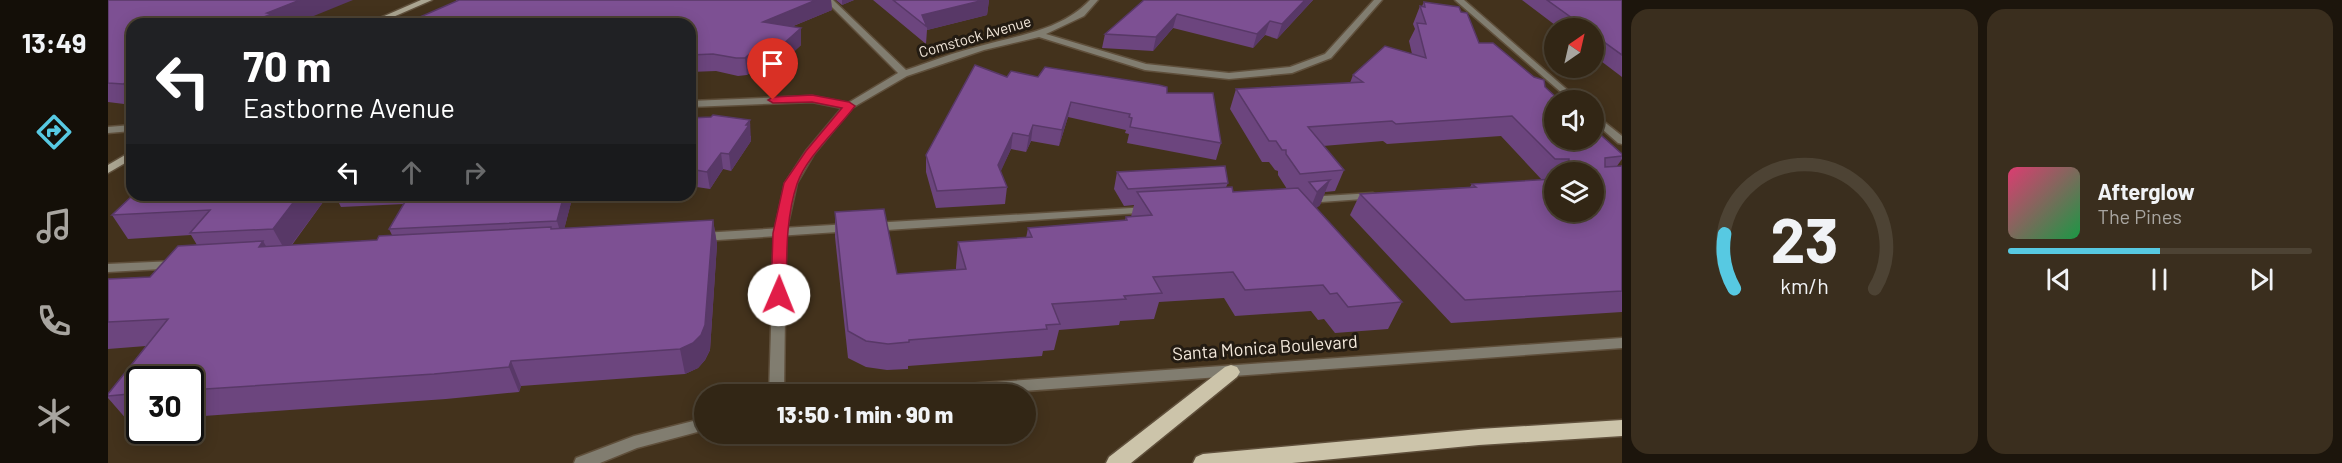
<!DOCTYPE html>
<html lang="en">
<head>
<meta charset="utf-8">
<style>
  :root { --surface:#322615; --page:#3a2e1e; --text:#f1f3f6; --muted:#a8a5a0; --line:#4d4334; --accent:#57c9e2 }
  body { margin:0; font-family:Barlow,sans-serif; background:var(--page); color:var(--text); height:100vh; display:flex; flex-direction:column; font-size:22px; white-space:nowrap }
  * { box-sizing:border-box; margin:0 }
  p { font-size:20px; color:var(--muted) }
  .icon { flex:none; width:33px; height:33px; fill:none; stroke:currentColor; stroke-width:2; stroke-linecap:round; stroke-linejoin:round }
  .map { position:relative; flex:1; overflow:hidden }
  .sheet { display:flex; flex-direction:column; gap:9px; padding:9px; background:#1c150c; width:720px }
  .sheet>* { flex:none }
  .top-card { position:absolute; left:18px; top:18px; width:570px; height:183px; border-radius:18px; box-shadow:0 3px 15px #0003,0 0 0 2px var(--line); background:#202124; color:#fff; overflow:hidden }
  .needle { width:39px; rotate:34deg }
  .fabs { position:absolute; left:1436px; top:18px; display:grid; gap:12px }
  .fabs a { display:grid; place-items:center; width:60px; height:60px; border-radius:50%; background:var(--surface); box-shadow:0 3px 15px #0003,0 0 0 2px var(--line); font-size:30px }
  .speed { position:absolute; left:18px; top:366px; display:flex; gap:12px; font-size:30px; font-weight:700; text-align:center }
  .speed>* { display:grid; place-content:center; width:78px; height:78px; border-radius:50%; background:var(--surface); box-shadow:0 3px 15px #0003,0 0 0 2px var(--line); line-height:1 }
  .speed .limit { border:3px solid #111; border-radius:9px; background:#fff; color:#111 }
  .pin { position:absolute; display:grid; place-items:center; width:51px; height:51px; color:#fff; margin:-62px -26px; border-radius:50% 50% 50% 0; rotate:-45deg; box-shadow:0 0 6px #0007 }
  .pin .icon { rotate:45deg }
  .me { position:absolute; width:66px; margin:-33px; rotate:1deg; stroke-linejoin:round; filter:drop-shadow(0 0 4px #0008) }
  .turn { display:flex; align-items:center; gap:21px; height:126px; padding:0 18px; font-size:27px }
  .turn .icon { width:78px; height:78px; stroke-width:2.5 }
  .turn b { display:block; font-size:42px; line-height:51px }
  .lanes { display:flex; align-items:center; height:57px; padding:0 18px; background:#0003; justify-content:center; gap:30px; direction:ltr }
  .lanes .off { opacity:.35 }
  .sheet .widget { flex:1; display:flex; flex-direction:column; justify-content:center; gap:9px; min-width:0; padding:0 21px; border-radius:18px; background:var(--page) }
  .sheet .dial { align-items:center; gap:0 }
  .dial svg { height:156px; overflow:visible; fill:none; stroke:var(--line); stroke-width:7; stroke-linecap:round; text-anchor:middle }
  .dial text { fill:var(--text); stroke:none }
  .song { display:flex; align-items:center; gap:18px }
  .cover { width:72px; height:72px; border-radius:9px; background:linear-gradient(135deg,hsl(340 70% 55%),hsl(140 70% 35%)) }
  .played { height:6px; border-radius:3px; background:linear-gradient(90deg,var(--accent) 50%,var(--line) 50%) }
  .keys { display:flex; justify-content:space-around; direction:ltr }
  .sheet .tiles { flex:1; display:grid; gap:9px; grid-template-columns:repeat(2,1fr) }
  .trip { position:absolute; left:586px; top:384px; width:342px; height:60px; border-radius:30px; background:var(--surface); box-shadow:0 3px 15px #0003,0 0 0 2px var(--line); font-weight:800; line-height:60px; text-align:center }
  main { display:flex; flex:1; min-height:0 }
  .tab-bar { display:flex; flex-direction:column; width:108px; justify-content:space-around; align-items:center; background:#140f08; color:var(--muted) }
  .tab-bar .icon { width:42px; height:42px }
  .tab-bar .on { color:var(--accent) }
  .tab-bar b { font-size:27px; color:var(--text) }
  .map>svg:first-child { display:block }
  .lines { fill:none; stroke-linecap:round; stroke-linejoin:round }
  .service-casing { stroke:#5f4f3b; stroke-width:3 }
  .minor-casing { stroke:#5f4f3b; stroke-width:3 }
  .secondary-casing { stroke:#5f4f3b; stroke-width:3 }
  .primary-casing { stroke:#5f4f3b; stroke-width:3 }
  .service { fill:#817d70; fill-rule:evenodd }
  .minor { fill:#817d70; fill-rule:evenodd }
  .secondary { fill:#aba591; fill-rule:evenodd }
  .primary { fill:#ccc4aa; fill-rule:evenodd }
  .wall { fill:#6c457e; fill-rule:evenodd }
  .shaded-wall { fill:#583867 }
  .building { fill:#7d5093; stroke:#583867; stroke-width:1.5 }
  .route { fill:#e11d48; stroke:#92132f; stroke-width:1.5 }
  .labels { text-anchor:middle; stroke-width:6; stroke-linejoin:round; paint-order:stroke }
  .street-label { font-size:15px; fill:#f3e8db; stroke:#231b12 }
  .near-street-label { font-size:18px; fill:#f3e8db; stroke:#231b12 }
</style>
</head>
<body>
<main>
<nav class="tab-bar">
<b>13:49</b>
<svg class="icon on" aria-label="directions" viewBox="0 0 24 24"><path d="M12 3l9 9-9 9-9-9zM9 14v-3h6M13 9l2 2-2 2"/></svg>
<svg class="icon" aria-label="music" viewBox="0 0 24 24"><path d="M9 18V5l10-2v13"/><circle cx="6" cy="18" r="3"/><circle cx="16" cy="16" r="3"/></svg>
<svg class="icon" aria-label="phone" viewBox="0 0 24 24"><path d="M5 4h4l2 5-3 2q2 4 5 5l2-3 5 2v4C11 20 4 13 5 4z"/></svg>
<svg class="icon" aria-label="climate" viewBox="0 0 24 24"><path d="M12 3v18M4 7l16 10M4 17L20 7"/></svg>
</nav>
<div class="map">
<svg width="1514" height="463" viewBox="0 0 1514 463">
  <rect width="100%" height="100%" fill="#43321c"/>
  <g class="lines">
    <g class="service-casing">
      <g id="service">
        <polygon points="1265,193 1271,196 1269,198 1199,203 1193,200 1199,197"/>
        <polygon points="1041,207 1045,208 1047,210 1045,212 764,231 758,227 764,223"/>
        <polygon points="741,224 747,228 745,231 594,241 588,237 594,233"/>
        <polygon points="67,261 71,262 73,265 71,268 0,272 0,264"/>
      </g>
    </g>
    <g class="minor-casing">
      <g id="minor">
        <path d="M717,0H725L798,70C822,62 847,52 872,46C911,35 954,30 982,0H990L976,16L938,34L1038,64L1121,73L1182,67L1217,54L1266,0H1274L1223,58L1184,73L1121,79L1037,70L931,37L876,50L799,76L744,108L706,154L689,183L678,233L676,394H661L666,233L677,183L698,151L734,108L704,102L582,107V101L704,96L740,103L790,73Z"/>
        <polygon points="1347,0 1356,0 1471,100 1462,100"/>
        <polygon points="1485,113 1514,136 1514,144 1510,143 1485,121"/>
        <polygon points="24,125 24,131 0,133 0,127"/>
        <polygon points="1514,338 1514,348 875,394 794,394 797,390 802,388"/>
        <polygon points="597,418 597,430 529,448 492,463 466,463 468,458 526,436"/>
      </g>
    </g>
    <g class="secondary-casing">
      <g id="secondary">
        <polygon points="313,0 324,0 269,24 258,24"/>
        <polygon points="24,151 24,159 0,173 0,165"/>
      </g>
    </g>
    <g class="primary-casing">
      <g id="primary">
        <polygon points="1123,365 1129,367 1132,372 1129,377 1023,463 998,463 1001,457 1117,367"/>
        <polygon points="1514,420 1514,436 1371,445 1184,463 1085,463 1088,457 1095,454 1371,429"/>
      </g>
    </g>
    <use href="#service" class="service"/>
    <use href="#minor" class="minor"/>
    <use href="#secondary" class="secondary"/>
    <use href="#primary" class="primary"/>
  </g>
  <g class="wall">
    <polygon points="0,0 24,24 24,105 0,102"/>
    <polygon points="348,0 723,0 724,10 683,27 693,28 693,45 665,71 647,68 639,75 630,76 608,71 582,72 582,24 348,1"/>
    <polygon points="728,0 746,0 734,5"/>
    <polygon points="765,0 881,0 879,15 819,30 818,44"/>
    <polygon points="1036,0 1205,0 1169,39 1157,35 1145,48 1065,28 1045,51 994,48 997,34"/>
    <polygon points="1414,0 1514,0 1514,77 1485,55 1485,28 1451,28"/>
    <path d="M1316,2L1353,12L1371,43L1446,140L1514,154V159L1509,166H1514V312L1343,323L1242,215L1252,194L1362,187L1364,184L1434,180L1393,136L1279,144L1275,141L1215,146L1236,170L1227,191L1217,192L1212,205L1208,208L1294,302L1280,329L1227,333L1216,319L1210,320L1203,311L1127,316L1116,298L1051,302L1046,319L1012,321L1011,325L951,330L946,350L935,351L934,356L800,366V369L779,370L758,367L740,358L727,237V212L789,274L848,270V267L850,242L918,238L920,228L1017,220L1018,217H1023L1026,205L1016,206L1006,189L1009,172L1120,183L1118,187L1125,192L1179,189L1170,175V171L1167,170L1161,162H1154L1122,109L1128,89L1242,83L1245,75L1304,54L1301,41L1307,29L1305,24L1312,6H1314ZM1446,172H1485L1446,212Z"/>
    <polygon points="899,77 930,77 1059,93 1113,143 1108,160 1019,143 1021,134 1017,133 1018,130 960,117 951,146 923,141 918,152 903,149 892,172 899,187 897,204 828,208 818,172 818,155"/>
    <polygon points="582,118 643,136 643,141 623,171 615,169 602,189 582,186"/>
    <polygon points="227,195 465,195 456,229 605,220 609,244 602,350 597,360 590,368 577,374 413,386 411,392 338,399 82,417 82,380 32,380 32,420 20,421 0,398 0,394 38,346 0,349 0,279 42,277 89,245 83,235 20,239 4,215 218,198 184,245 269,240 284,235 281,229 296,204 233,207"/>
  </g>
  <g class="shaded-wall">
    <polygon points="192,0 245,0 186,24 136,24 159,13"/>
    <polygon points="708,0 723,0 724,10 656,38 655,22"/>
    <polygon points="734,0 746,0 734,5"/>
    <polygon points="876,0 881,0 879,15 819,30 819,27 814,15"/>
    <polygon points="1197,0 1205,0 1169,39 1174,24"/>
    <polygon points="1069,14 1065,28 1045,51 1048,37"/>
    <polygon points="1162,21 1157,35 1145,48 1149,34"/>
    <polygon points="693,28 693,45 665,71 664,54"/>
    <polygon points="646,50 647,68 639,75 637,58"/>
    <polygon points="24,80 24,98 15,84"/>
    <polygon points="963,102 960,117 951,146 954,130"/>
    <polygon points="642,120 643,141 623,171 621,154"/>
    <polygon points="925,125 923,141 918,152 921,136"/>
    <polygon points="905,133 903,149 888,182 890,165"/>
    <polygon points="613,153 615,169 602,189 599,172"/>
    <polygon points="1222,180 1212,205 1199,217 1209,192"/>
    <polygon points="191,195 216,195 218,198 178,252 165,229"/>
    <polygon points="456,195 465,195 454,238 449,221"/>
    <polygon points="605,220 609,244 602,350 597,360 590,368 577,374 572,349"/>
    <polygon points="155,241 169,265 151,247"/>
    <polygon points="403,361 413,386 411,392 401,367"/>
  </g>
  <g class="building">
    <polygon points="0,0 192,0 159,13 164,14 136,24 24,24 24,80 15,84 0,83"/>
    <polygon points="351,0 708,0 655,22 693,28 664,54 646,50 637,58 628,58 605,54 582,55 582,24 296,24"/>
    <polygon points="785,0 876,0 814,15 819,27"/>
    <polygon points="1036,0 1197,0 1174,24 1162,21 1149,34 1069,14 1048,37 997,34"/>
    <polygon points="1439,0 1514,0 1514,55 1485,34 1485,28 1478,28"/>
    <polygon points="1316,2 1351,7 1353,12 1359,13 1371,43 1385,43 1426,77 1436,80 1437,87 1451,100 1446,100 1446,140 1485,140 1485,128 1514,154 1514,156 1497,158 1497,167 1514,166 1514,291 1357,300 1252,194 1368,187 1364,184 1446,179 1446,212 1485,212 1485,172 1460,172 1457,169 1461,168 1461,159 1447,159 1404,116 1288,124 1284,121 1200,127 1236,170 1192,174 1178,154 1178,150 1174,150 1168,141 1161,141 1128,89 1255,82 1245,75 1277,46 1318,58 1309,23 1318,24 1312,6 1317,7"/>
    <polygon points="867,65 899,77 903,71 930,77 937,67 1051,85 1059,87 1059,93 1105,93 1113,143 1022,127 1024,118 1021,117 1022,114 963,102 954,130 925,125 921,136 905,133 890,165 899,187 829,191 818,155"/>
    <polygon points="605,115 642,120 638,125 641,125 621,154 613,153 599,172 582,169 582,118 603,117"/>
    <polygon points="1117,166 1120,183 1020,189 1009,172"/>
    <polygon points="1222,180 1209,192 1201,182"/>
    <polygon points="1124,187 1125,192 1190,188 1294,302 1240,307 1229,293 1222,294 1215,285 1137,290 1125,272 1045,277 1054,293 1016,296 1018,299 944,304 952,324 938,325 939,329 801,340 801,342 780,344 758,341 740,331 727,212 776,209 789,274 858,269 850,242 924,237 920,228 1019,220 1018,217 1044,215 1029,192"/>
    <polygon points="25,195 191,195 165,229 82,233 102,210 4,215"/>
    <polygon points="301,195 456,195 449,221 281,229"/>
    <polygon points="605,220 597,325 593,335 585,343 572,349 403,361 401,367 326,374 82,390 82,380 32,380 32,393 0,396 0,394 60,319 0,322 0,279 42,277 70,246 155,241 151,247 269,240 271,236 443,227 443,229"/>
  </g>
  <path class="route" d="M704,95L741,102L747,106C730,129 698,157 689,184C677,220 679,259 678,295L671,300L663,295L665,233L676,183L698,151L734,108L704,102L665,103L660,100L665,97Z"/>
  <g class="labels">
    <g class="street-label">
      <text transform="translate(867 37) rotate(-16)" y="5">Comstock Avenue</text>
    </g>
    <g class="near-street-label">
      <text transform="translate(1157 348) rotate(-4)" y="6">Santa Monica Boulevard</text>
    </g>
  </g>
</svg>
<div class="fabs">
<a><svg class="needle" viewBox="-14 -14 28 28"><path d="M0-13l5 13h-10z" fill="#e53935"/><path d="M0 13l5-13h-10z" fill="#a8a5a0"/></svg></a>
<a><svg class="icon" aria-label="sound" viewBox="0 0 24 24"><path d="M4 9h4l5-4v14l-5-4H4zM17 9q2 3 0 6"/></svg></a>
<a><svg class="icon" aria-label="layers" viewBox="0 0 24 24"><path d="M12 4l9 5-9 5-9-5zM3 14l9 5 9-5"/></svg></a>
</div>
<div class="speed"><div class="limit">30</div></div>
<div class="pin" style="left:665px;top:100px;background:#d93025"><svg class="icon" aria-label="arrive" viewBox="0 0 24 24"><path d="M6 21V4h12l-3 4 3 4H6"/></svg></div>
<svg class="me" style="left:671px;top:295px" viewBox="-20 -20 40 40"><circle r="19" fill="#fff"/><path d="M0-13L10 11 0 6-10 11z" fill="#e11d48"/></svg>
<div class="trip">13:50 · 1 min · 90 m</div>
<div class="top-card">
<div class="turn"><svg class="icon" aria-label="left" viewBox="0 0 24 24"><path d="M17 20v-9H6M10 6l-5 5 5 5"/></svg><div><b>70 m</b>Eastborne Avenue</div></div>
<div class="lanes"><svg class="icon" aria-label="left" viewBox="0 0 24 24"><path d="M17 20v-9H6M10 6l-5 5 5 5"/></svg><svg class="icon off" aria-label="ahead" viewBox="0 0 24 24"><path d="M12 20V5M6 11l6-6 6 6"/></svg><svg class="icon off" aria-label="right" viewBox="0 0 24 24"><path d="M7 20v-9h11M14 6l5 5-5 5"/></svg></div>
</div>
</div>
<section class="sheet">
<div class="tiles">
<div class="widget dial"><svg viewBox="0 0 100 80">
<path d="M14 69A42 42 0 1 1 86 69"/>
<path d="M14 69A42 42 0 0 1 9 41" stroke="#57c9e2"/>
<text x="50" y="56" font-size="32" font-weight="700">23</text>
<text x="50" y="72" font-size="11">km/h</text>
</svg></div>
<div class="widget">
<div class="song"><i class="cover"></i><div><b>Afterglow</b><p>The Pines</p></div></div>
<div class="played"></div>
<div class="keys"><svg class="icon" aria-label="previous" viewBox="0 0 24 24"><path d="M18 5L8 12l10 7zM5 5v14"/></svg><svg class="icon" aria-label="pause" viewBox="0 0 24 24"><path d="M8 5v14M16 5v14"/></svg><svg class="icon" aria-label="next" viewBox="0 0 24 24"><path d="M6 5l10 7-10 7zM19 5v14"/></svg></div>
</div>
</div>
</section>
</main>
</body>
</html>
